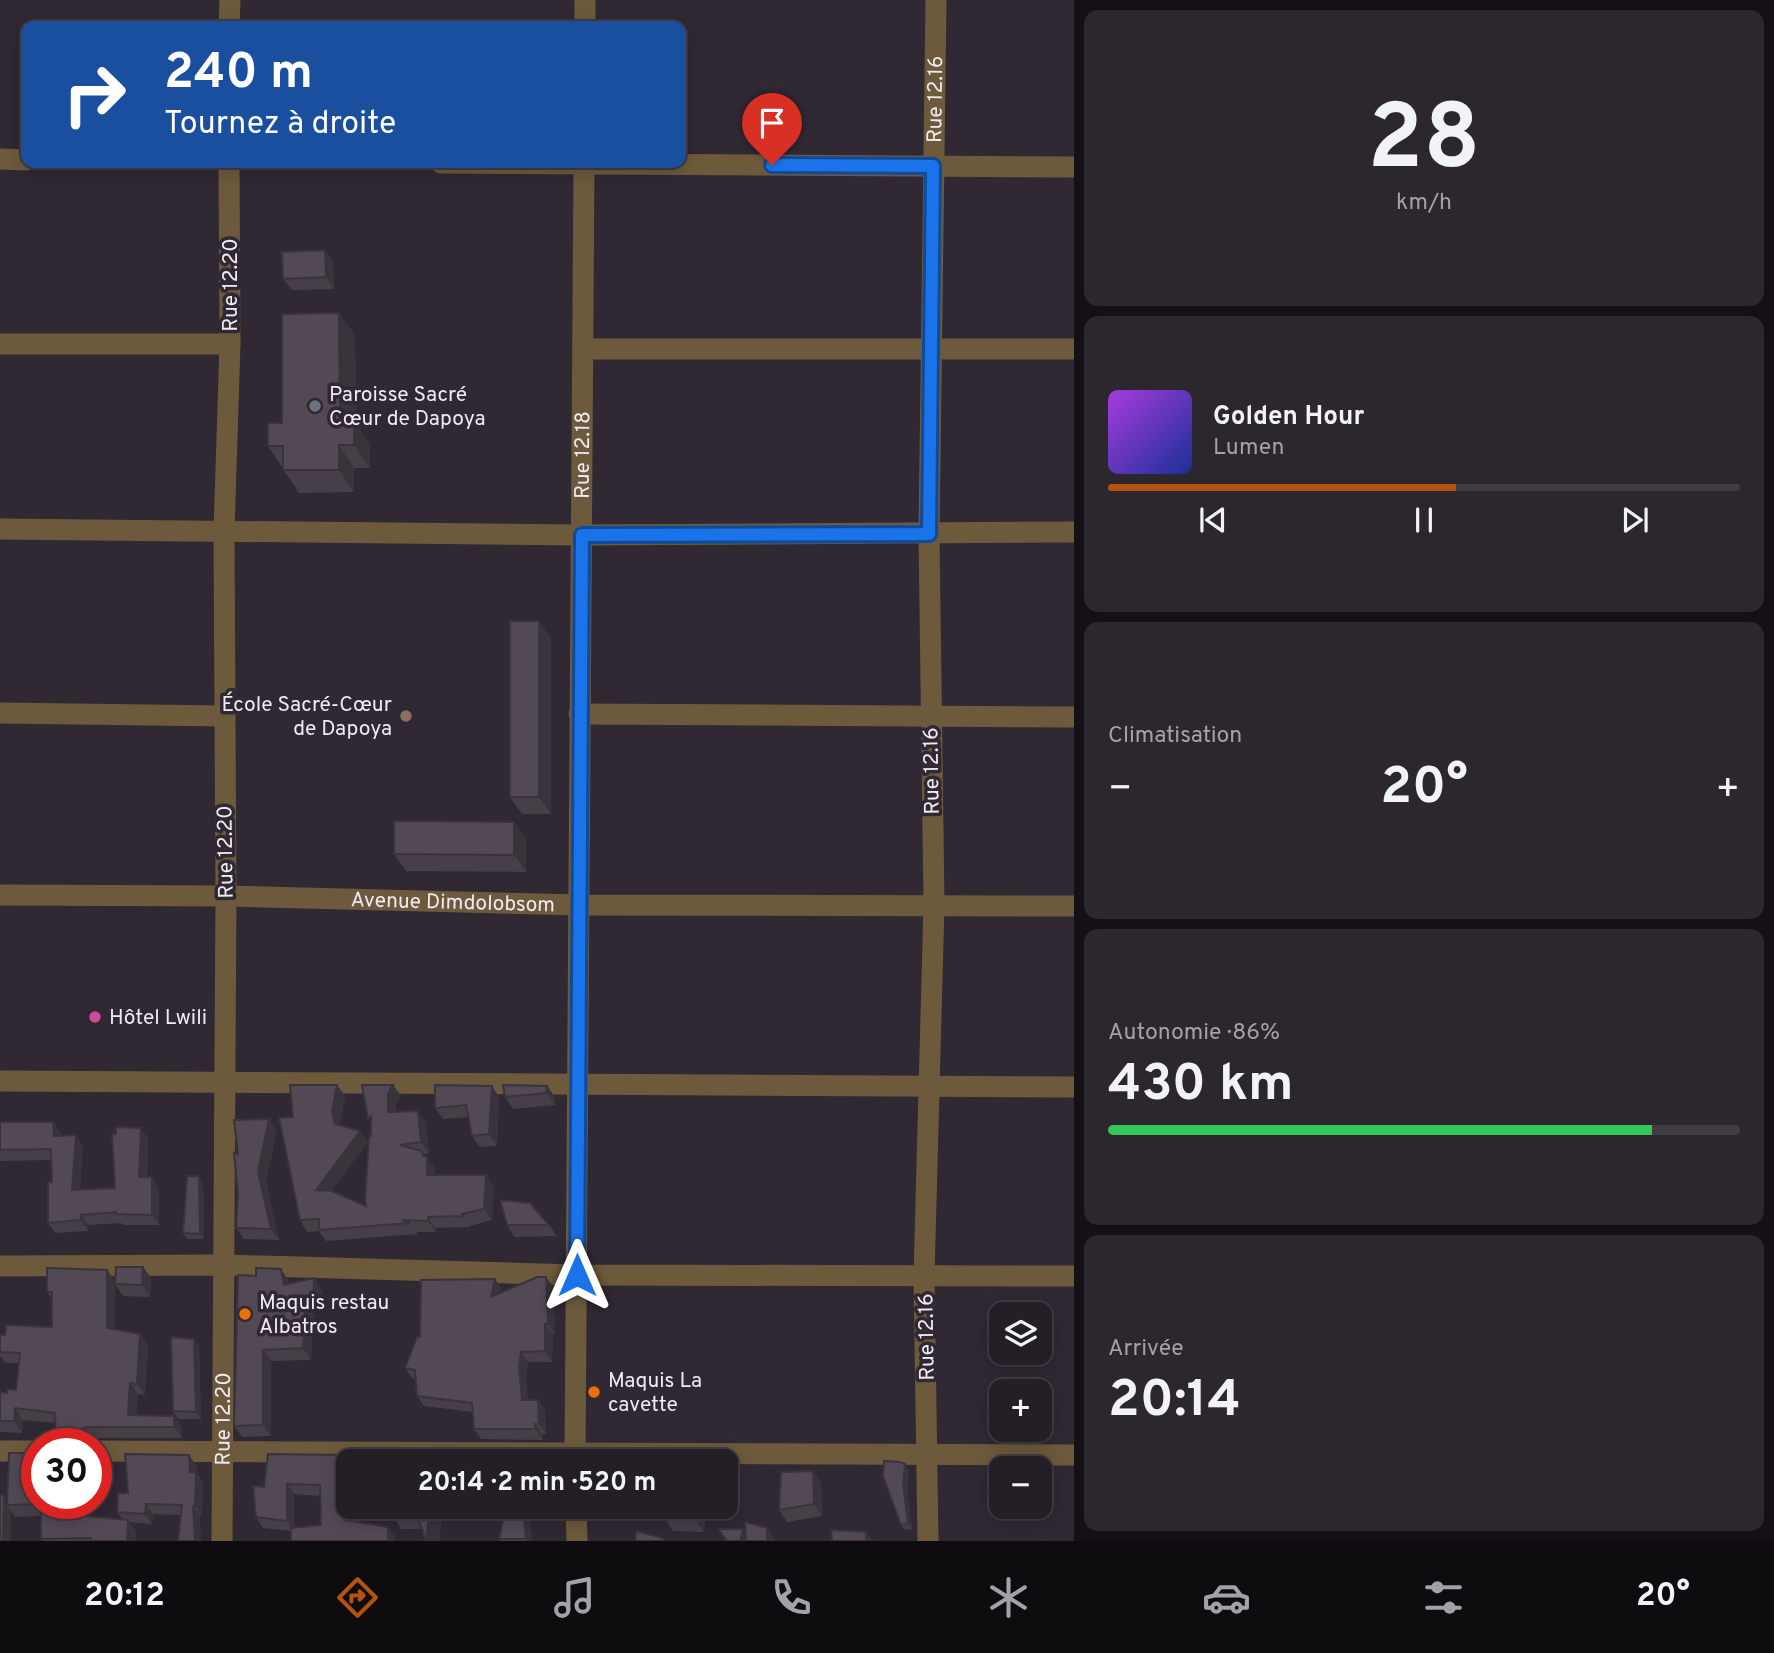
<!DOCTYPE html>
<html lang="fr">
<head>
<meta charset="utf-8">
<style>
  :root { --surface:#241e26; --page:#2c272e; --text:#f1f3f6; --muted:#a3a2a7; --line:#413c43; --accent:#b45309 }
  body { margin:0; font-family:Overpass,sans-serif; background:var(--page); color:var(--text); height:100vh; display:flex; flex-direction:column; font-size:26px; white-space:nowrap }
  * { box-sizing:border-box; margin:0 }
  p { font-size:23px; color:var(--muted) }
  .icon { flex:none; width:38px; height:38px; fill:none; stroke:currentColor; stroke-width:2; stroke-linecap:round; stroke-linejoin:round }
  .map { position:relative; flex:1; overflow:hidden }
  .sheet { display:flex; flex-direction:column; gap:10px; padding:10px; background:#141015; width:700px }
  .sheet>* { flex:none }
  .guide { position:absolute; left:21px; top:21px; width:665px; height:147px; border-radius:14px; box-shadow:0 4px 18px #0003,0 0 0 2px var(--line); background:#1a4fa0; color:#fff; overflow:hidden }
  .controls { position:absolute; left:989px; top:1302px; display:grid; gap:14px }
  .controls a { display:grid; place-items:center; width:63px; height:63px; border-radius:14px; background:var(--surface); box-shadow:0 4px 18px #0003,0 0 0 2px var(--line); font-size:35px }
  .speed { position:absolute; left:21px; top:1428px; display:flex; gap:14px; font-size:35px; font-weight:700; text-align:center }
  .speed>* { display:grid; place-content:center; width:91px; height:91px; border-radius:50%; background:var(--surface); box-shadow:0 4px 18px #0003,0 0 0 2px var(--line); line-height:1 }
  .speed .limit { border:10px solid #d22; background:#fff; color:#111 }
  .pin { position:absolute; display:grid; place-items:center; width:60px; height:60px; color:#fff; margin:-72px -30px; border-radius:50% 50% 50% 0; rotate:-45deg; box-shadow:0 0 7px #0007 }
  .pin .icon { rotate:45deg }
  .me { position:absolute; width:77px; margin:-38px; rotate:0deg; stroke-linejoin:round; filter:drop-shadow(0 0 5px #0008) }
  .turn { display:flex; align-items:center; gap:24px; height:147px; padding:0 28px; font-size:32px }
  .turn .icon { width:91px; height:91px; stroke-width:2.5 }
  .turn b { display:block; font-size:49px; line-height:60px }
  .big { font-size:52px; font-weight:700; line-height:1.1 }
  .sheet .tile { flex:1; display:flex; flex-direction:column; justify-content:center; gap:10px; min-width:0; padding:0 24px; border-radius:14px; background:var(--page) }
  .sheet .dial { align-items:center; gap:0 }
  .dial b { font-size:91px; line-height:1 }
  .song { display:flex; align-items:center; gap:21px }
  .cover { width:84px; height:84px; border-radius:10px; background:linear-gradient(135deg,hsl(280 70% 55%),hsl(230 70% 35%)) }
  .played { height:7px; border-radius:4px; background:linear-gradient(90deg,var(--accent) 55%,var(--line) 55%) }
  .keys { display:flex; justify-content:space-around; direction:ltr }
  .heat { display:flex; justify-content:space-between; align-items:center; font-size:38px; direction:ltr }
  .charge { height:10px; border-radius:5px; background:linear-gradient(90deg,#34c759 86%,var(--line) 0) }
  .trip { position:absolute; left:336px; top:1449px; width:402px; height:70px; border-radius:14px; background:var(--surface); box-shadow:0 4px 18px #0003,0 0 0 2px var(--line); font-weight:700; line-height:70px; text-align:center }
  .tabs { display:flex; height:112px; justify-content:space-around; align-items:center; background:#0e0c0f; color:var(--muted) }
  .tabs .icon { width:49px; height:49px }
  .tabs .selected { color:var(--accent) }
  .tabs b { font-size:32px; color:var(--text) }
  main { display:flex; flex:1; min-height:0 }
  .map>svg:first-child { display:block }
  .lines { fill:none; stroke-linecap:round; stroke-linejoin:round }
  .minor { stroke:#6d5a3c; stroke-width:21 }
  .wall { fill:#473f48; fill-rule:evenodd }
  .shaded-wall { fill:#39333b }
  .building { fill:#524954; stroke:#39333b; stroke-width:2 }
  .route-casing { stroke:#114b97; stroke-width:18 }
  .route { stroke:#1a73e8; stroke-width:12 }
  .worship-dot { fill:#6b7280; stroke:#302832; stroke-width:2.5 }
  .education-dot { fill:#8d6e63; stroke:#302832; stroke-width:2.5 }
  .hotel-dot { fill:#d1479c; stroke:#302832; stroke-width:2.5 }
  .food-dot { fill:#e8710a; stroke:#302832; stroke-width:2.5 }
  .labels { text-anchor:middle; stroke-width:7; stroke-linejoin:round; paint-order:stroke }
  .street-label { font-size:21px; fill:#f0ebf2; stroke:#302832 }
  .poi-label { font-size:21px; fill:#f0ebf2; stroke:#302832; text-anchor:start }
</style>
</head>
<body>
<main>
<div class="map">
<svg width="1074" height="1541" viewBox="0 0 1074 1541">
  <rect width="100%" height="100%" fill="#302832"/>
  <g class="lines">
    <g class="minor">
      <polyline points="229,26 230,0"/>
      <polyline points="585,26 585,0"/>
      <polyline points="0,159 26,160"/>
      <polyline points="441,163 1074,167"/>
      <polyline points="0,344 230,344"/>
      <polyline points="583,349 1074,349"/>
      <polyline points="0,529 582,535 1074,532"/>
      <polyline points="0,713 224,716"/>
      <polyline points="579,714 1074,717"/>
      <path id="s1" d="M0,895L226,896L579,905L1074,906"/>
      <polyline points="0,1081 1074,1087"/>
      <polyline points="0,1266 225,1265 577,1275 1074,1276"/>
      <polyline points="0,1451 37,1451"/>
      <polyline points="96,1451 1074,1455"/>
      <path id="s2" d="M575,1461L584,163"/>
      <polyline points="576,1507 577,1541"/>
      <path id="s3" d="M222,1541L226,896L224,531L230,344L229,163"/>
      <path id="s4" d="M928,1541L924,1276L934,904L929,534L936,0"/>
    </g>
  </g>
  <g class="wall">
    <polygon points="325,250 333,262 334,289 292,290 283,279"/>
    <polygon points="339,313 355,336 356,424 370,444 370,468 354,468 354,492 299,493 268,446 282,423"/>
    <polygon points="539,621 551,639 551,814 522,814 510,797"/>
    <polygon points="526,839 526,872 406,871 394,854"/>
    <polygon points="337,1085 345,1096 340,1123 341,1126 360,1131 368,1142 331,1191 366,1206 371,1136 393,1085 401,1096 396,1104 396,1112 426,1122 429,1153 424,1154 435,1168 435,1175 494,1186 492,1220 470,1226 470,1227 435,1228 436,1232 416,1232 418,1234 326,1241 319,1231 307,1232 300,1220 293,1117"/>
    <polygon points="547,1086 555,1097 555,1105 513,1109 505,1097"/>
    <polygon points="499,1097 497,1146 480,1147 472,1136 468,1117 443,1119 435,1108"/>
    <polygon points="0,1122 53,1122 61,1133 61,1136 83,1146 80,1189 115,1188 148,1138 147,1177 159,1188 159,1225 123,1225 121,1223 88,1225 88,1231 55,1233 48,1223 52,1182 52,1160 0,1161"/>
    <polygon points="277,1130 266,1182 279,1240 244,1239 236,1228 238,1194 238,1154"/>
    <polygon points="203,1182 204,1239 187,1239 183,1233"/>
    <polygon points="507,1225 549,1225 557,1236 515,1237"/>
    <polygon points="143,1267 151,1278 150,1297 123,1296 115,1284"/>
    <polygon points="281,1269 288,1280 289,1284 322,1290 321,1309 314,1308 311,1360 271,1361 271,1436 242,1437 234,1426 256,1276"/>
    <polygon points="107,1270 115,1281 115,1329 140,1334 148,1345 145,1395 138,1394 136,1416 174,1416 182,1427 182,1438 96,1438 89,1440 87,1444 56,1444 55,1423 23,1420 22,1433 0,1432 0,1392 7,1393 16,1390 19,1363 5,1363 0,1356 0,1335 5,1335 52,1327 52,1299 47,1292"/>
    <polygon points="546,1277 553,1287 555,1334 553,1334 552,1362 528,1362 526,1377 528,1400 545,1410 546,1434 542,1434 543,1440 481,1439 474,1429 472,1412 424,1406 417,1396 416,1379 412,1378 405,1368 420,1337 502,1289 501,1293"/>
    <polygon points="194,1339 199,1347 201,1419 178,1419 173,1411"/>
    <polygon points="9,1453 71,1515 123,1520 117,1512 128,1493 196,1465 197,1474 203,1483 202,1516 153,1514 152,1524 129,1522 136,1532 135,1541 42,1541 41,1539 41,1516 15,1517 11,1511 11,1541 4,1495 7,1501"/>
    <polygon points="96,1453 98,1453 106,1464 96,1464"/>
    <path d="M345,1455L351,1521L388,1527L395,1537L291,1531L263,1528L256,1517L264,1487ZM294,1494L320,1496L321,1525L294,1527Z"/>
    <polygon points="445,1456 536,1457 539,1461 448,1461"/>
    <polygon points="909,1470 907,1489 912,1529 905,1530 901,1525"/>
    <polygon points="821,1482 822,1516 787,1522 779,1510"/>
    <polygon points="390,1507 443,1507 439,1541 421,1529 401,1529 390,1512"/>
    <polygon points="485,1507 529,1507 532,1541 500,1541 499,1539 503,1520 501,1511"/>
    <polygon points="666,1507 706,1507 704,1532 673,1531 665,1519"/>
  </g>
  <g class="shaded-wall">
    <polygon points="325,250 333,262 334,289 326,277"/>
    <polygon points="339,313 355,336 356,424 370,444 370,468 354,445 340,421"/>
    <polygon points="339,445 354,468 354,492 339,470"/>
    <polygon points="539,621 551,639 551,814 539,797"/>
    <polygon points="514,822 526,839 526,872 514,855"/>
    <polygon points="337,1085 345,1096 340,1123 343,1136 335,1124 332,1111"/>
    <polygon points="393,1085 401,1096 396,1104 396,1123 388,1112 388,1093"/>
    <polygon points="492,1086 499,1097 497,1146 489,1134"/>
    <polygon points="547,1086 555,1097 555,1105 546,1093"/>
    <polygon points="418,1111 426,1122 429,1153 421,1142"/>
    <polygon points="269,1119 277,1130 266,1182 279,1240 271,1229 258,1171"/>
    <polygon points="53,1122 61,1133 61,1146 54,1136"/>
    <polygon points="141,1128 148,1138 146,1187 139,1177"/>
    <polygon points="360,1131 368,1142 324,1201 316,1190"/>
    <polygon points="76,1135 83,1146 79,1200 72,1190"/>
    <polygon points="422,1151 435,1168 435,1187 427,1175"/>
    <polygon points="486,1175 494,1186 492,1220 484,1209"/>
    <polygon points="199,1176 203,1182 204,1239 200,1234"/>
    <polygon points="152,1177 159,1188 159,1225 152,1215"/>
    <polygon points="81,1215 88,1225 88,1231 81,1220"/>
    <polygon points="428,1217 435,1228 436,1232 428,1221"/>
    <polygon points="143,1267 151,1278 150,1297 142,1285"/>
    <polygon points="281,1269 288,1280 292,1296 284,1285"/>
    <polygon points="107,1270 115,1281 115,1339 107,1328"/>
    <polygon points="546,1277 553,1287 555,1334 548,1324"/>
    <polygon points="314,1278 322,1290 321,1309 313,1298"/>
    <polygon points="495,1279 502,1289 498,1307 491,1297"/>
    <polygon points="306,1297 314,1308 311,1360 303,1348"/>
    <polygon points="545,1324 553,1334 552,1362 545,1351"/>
    <polygon points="140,1334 148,1345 145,1395 137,1384"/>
    <polygon points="194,1339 199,1347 201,1419 196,1412"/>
    <polygon points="263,1350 271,1361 271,1436 263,1425"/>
    <polygon points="521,1352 528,1362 526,1377 529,1411 522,1400 519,1367"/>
    <polygon points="130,1383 138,1394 136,1427 128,1415"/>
    <polygon points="538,1400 545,1410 546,1434 539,1424"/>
    <polygon points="15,1408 23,1420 22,1433 14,1421"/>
    <polygon points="174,1416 182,1427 182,1438 174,1427"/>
    <polygon points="535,1424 542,1434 543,1440 535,1429"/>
    <polygon points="81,1429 89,1440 87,1444 76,1444 75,1439"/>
    <polygon points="189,1455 196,1465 197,1474 203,1483 202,1516 195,1506 190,1472"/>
    <polygon points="345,1455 350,1461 348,1461 348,1507 352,1507 351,1531 344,1520"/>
    <polygon points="905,1464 909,1470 907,1489 912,1529 908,1523 903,1483"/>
    <polygon points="813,1471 821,1482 822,1516 814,1504"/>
    <polygon points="287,1484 294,1494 294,1532 287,1521"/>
    <polygon points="4,1495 10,1505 7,1505 11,1511 11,1541 3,1541"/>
    <polygon points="63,1503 71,1503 72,1525 64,1514"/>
    <polygon points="146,1504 153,1514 152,1524 145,1514"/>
    <polygon points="193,1506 200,1515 201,1541 195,1541"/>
    <polygon points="430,1507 443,1507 439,1541 426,1541"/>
    <polygon points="523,1507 529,1507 532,1541 527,1541 526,1539"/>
    <polygon points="697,1507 706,1507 704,1532 696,1520"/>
    <polygon points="128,1520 136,1532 135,1541 127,1541"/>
    <polygon points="388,1527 395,1537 395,1541 388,1541"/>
    <polygon points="767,1528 775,1539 775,1541 767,1541"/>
    <polygon points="743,1529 747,1535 746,1541 740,1541"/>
    <polygon points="866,1532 873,1541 866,1541"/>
  </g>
  <g class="building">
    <polygon points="325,250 326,277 283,279 282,252"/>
    <polygon points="339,313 340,421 354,421 354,445 339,445 339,470 283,470 283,446 268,446 268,423 282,423 282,314"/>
    <rect x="510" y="621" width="29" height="176"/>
    <polygon points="394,821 514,822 514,855 394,854"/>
    <polygon points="290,1085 337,1085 332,1111 335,1124 360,1131 316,1190 332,1191 366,1206 365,1200 369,1135 371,1136 371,1116 368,1119 362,1085 393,1085 388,1093 388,1112 418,1111 421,1142 400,1145 422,1151 423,1156 427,1157 427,1175 486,1175 484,1209 462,1214 463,1216 428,1217 428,1221 402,1220 410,1223 319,1230 319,1219 300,1220 279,1118 293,1117"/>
    <polygon points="435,1085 492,1086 489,1134 472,1136 466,1105 435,1108"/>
    <polygon points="503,1085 547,1086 546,1093 505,1097"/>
    <polygon points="269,1119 258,1171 271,1229 236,1228 238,1194 234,1153 238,1154 234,1120"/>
    <polygon points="0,1122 53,1122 54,1136 76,1135 72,1190 115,1188 112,1134 116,1134 116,1127 141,1128 139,1177 152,1177 152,1215 116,1214 116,1212 81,1215 81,1220 48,1223 48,1182 52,1182 51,1149 0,1150"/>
    <polygon points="187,1176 199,1176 200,1234 183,1233"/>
    <polygon points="500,1200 530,1203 549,1225 507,1225"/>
    <polygon points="116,1267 143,1267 142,1285 115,1284"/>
    <polygon points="47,1268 107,1270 107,1328 140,1334 137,1384 130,1383 128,1415 174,1416 174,1427 88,1427 81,1429 75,1439 76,1444 56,1444 55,1413 15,1408 14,1421 0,1421 0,1392 7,1393 7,1389 16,1390 20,1353 0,1352 0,1335 5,1335 6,1325 52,1327 52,1292 47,1292"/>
    <polygon points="256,1268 281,1269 284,1285 314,1278 313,1298 306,1297 303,1348 263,1350 263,1425 234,1426 238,1275 256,1276"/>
    <polygon points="537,1277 546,1277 548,1324 545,1324 545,1351 521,1352 519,1367 522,1400 538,1400 539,1424 535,1424 535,1429 474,1429 472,1403 417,1396 415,1370 405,1368 417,1337 420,1337 421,1280 495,1279 491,1297"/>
    <polygon points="171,1337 194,1339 196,1412 173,1411"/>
    <polygon points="37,1448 37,1503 63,1503 64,1514 128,1520 127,1541 91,1541 91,1538 41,1539 41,1504 7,1505 9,1453 30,1453"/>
    <polygon points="125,1454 189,1455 190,1472 196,1473 195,1506 193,1506 195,1541 178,1541 182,1505 146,1504 145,1514 117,1512 118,1493 128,1493"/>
    <polygon points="268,1454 345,1455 344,1520 388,1527 388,1541 291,1541 291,1528 321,1525 320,1485 287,1484 287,1521 256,1517 253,1486 264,1487"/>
    <rect x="661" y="1455" width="38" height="6"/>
    <polygon points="445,1456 536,1457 536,1461 464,1461"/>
    <polygon points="884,1461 900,1462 905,1464 903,1483 908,1523 901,1525 883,1476"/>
    <polygon points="813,1471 814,1504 779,1510 781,1472"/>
    <polygon points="0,1495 4,1495 3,1541 0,1541"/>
    <polygon points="390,1507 430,1507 426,1541 416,1512 390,1512"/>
    <polygon points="500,1507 523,1507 526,1539 499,1539 503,1520"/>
    <polygon points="666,1507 697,1507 696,1520 665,1519"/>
    <polygon points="745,1522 767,1528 767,1541 746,1541"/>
    <polygon points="718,1529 743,1529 740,1541 727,1541"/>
    <polygon points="831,1530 866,1532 866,1541 832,1541"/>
    <polygon points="636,1531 663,1538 663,1541 635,1541"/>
  </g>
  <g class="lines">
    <g class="route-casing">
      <polyline id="route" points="577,1275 582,535 929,534 933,166 772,165"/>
    </g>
    <use href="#route" class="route"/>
  </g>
  <circle class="worship-dot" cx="315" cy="406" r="7"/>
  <circle class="education-dot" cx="406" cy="716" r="7"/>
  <circle class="hotel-dot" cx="95" cy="1017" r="7"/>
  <g class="food-dot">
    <circle cx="245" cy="1314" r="7"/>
    <circle cx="594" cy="1392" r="7"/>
  </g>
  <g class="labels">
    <g class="street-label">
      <text dy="7" stroke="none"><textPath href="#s4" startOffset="1442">Rue 12.16</textPath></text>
      <text transform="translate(230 285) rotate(-90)" y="7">Rue 12.20</text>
      <text dy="7" stroke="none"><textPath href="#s2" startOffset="1006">Rue 12.18</textPath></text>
      <text transform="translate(931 771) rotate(-91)" y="7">Rue 12.16</text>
      <text transform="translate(225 852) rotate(-91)" y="7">Rue 12.20</text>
      <text dy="7" stroke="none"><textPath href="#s1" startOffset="453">Avenue Dimdolobsom</textPath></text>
      <text transform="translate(926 1337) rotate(-91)" y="7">Rue 12.16</text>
      <text dy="7" stroke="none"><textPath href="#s3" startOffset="122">Rue 12.20</textPath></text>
    </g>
    <g class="poi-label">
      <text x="329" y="401">Paroisse Sacré<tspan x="329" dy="24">Cœur de Dapoya</tspan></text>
      <text x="392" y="711" text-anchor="end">École Sacré-Cœur<tspan x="392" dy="24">de Dapoya</tspan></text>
      <text x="109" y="1024">Hôtel Lwili</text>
      <text x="259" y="1309">Maquis restau<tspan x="259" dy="24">Albatros</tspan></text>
      <text x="608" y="1387">Maquis La<tspan x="608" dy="24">cavette</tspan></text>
    </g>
  </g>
</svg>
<div class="controls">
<a><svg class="icon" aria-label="layers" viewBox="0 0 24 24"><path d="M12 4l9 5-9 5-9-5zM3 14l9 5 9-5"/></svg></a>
<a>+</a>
<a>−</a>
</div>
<div class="speed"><div class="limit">30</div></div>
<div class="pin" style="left:772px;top:165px;background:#d93025"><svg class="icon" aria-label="arrive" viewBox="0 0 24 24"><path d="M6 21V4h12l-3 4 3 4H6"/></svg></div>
<svg class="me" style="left:577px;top:1275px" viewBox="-20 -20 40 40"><path d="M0-17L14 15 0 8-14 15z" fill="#1a73e8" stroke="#fff" stroke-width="4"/></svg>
<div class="trip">20:14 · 2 min · 520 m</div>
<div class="guide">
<div class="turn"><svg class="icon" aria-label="right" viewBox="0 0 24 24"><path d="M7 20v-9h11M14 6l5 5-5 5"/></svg><div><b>240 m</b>Tournez à droite</div></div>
</div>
</div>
<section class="sheet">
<div class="tile dial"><b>28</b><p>km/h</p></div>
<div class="tile">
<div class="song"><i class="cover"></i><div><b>Golden Hour</b><p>Lumen</p></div></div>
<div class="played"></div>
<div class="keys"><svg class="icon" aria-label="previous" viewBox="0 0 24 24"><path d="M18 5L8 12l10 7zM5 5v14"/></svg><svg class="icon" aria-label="pause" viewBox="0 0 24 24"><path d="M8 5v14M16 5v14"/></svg><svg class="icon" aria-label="next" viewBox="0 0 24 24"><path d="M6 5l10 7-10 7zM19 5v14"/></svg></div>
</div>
<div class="tile"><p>Climatisation</p>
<div class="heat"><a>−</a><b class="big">20°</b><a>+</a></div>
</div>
<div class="tile"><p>Autonomie · 86%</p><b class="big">430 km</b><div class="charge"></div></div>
<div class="tile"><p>Arrivée</p><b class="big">20:14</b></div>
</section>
</main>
<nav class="tabs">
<b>20:12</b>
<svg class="icon selected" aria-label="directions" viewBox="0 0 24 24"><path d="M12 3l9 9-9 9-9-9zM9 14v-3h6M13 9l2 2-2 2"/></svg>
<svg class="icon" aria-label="music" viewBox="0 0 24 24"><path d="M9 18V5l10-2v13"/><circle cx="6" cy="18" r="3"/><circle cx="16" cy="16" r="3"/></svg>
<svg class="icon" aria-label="phone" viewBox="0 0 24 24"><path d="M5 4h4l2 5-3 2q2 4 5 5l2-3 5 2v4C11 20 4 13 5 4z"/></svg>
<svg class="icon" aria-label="climate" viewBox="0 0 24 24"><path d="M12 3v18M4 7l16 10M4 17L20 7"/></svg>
<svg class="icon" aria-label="car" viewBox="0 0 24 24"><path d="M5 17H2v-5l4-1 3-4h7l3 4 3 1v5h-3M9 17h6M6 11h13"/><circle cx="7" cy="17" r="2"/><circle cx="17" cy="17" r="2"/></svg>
<svg class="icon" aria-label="filters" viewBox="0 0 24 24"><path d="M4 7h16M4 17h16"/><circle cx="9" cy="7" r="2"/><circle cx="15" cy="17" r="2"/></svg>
<b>20°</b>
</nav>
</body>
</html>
